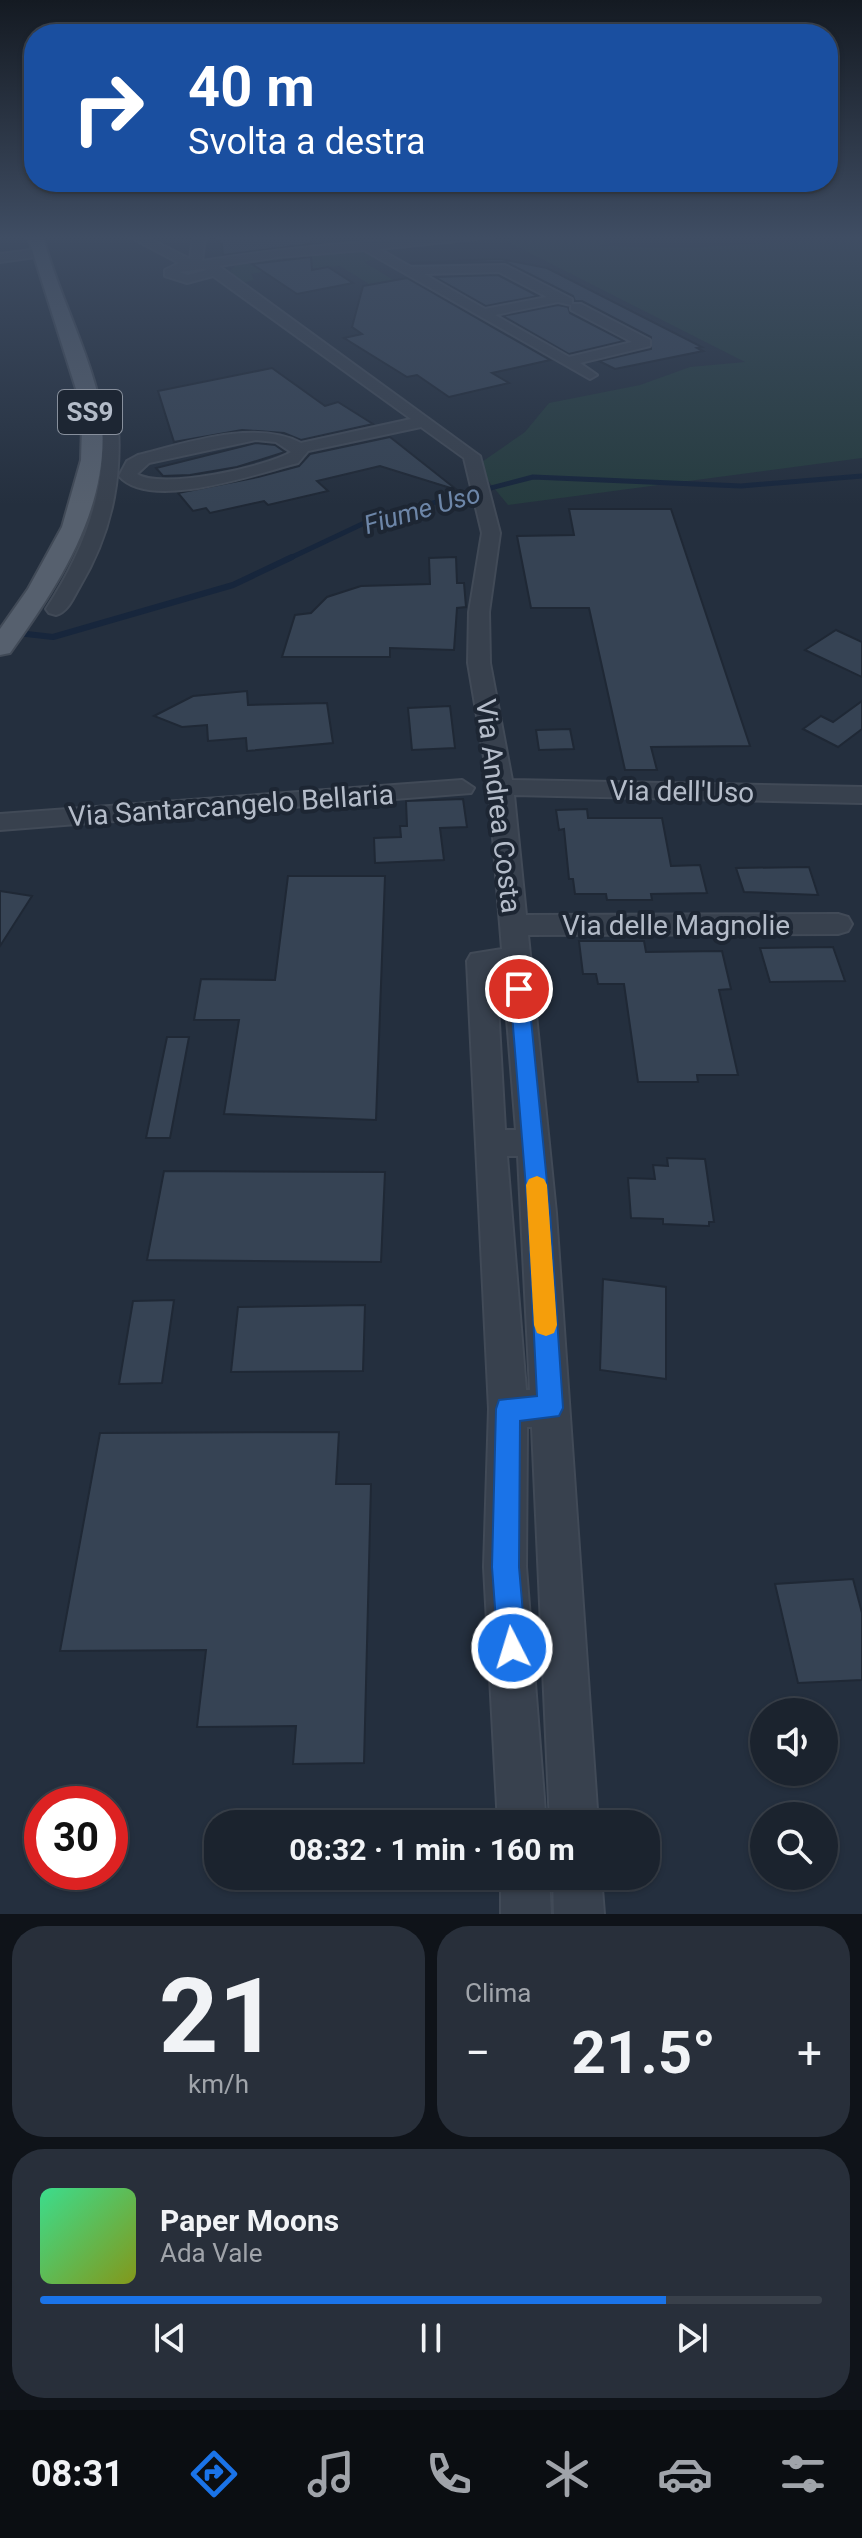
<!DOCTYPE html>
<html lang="it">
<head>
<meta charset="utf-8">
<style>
  :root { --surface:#1b232e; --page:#282f3a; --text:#f1f3f6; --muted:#a0a4aa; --line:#39404a; --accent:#1a73e8 }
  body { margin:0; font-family:Roboto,sans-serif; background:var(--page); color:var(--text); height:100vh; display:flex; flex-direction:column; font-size:30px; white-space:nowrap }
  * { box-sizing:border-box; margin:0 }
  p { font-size:26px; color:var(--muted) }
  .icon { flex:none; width:44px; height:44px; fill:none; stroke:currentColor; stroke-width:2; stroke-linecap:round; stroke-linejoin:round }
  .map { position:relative; height:1914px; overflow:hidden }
  .panel { display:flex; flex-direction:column; gap:12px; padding:12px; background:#0f1319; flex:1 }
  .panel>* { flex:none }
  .hud { position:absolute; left:24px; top:24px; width:814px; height:168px; border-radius:32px; box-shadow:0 2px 6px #0004,0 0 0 2px var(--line); background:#1a4fa0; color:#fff; overflow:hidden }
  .tools { position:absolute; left:750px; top:1698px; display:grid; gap:16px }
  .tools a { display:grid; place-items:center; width:88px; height:88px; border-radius:50%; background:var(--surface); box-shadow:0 2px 6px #0004,0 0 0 2px var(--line); font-size:40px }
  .speed { position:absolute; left:24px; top:1786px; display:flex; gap:16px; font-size:40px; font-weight:700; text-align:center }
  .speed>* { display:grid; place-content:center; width:104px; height:104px; border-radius:50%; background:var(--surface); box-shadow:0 2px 6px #0004,0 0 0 2px var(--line); line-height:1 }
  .speed .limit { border:12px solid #d22; background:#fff; color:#111 }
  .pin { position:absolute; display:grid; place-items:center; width:68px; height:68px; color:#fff; margin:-34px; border:4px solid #fff; border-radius:50%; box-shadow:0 2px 8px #0007 }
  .me { position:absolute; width:88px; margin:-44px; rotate:355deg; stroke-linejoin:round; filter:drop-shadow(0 0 6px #0008) }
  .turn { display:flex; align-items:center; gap:28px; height:168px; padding:0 32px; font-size:36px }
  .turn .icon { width:104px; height:104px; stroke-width:2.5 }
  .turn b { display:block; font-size:56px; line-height:68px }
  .big { font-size:60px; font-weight:700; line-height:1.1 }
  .panel .card { flex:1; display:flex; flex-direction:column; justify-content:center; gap:12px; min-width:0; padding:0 28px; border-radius:32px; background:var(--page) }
  .panel .dial { align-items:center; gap:0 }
  .dial b { font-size:104px; line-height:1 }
  .song { display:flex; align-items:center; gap:24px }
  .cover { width:96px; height:96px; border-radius:12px; background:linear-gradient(135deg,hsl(150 70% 55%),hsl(70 70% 35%)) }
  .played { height:8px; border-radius:4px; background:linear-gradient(90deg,var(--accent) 80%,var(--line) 80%) }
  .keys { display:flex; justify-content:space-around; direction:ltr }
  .heat { display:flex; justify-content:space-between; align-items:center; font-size:44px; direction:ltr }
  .panel .tiles { flex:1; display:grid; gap:12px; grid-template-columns:1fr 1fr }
  .card:last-child { grid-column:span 2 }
  .trip { position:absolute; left:204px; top:1810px; width:456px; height:80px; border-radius:32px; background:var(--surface); box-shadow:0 2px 6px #0004,0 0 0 2px var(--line); font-weight:700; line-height:80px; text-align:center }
  .menu { display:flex; height:128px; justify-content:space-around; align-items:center; background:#0b0e12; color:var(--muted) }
  .menu .icon { width:56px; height:56px }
  .menu .active { color:var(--accent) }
  .menu b { font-size:36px; color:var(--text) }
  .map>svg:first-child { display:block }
  .green { fill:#263c3f }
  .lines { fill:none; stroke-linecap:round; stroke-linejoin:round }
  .stream-far1 { stroke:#17263c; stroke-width:5 }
  .stream { stroke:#17263c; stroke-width:6 }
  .building { fill:#364354; stroke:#1f2835; stroke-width:2 }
  .minor-casing { stroke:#414a57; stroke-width:4 }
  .major-casing { stroke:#414a57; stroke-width:4 }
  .minor { fill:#38414e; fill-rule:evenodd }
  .major { fill:#56606e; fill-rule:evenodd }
  .route { fill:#1a73e8; stroke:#114b97; stroke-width:2 }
  .slow { fill:#f59e0b }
  .labels { text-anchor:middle; stroke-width:8; stroke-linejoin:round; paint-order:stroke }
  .shield { fill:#1d2633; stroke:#878f9c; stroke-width:2 }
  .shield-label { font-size:26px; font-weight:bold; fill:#b4bcc9 }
  .far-water-label { font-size:26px; font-style:italic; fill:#6d86a8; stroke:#1d2633 }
  .street-label { font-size:28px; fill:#b4bcc9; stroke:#1d2633 }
</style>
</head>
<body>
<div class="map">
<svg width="862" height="1914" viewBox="0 0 862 1914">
  <rect width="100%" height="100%" fill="#242f3e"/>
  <g class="green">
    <polygon points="522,237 601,237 610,244 597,246 686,248 862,237 862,458 508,505 476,466 525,432 549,403 640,385 690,367 745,362 502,239"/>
    <polygon points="365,251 381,258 364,262 408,289 403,290 386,281 369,284 340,266 299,270 294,266 251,274 254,280 241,283 230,271 239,262 280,255 281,259 296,258 296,254"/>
  </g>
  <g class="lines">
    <polyline class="stream-far1" points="288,559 375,518 533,477 741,486 862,476"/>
    <polyline class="stream" points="0,631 53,637 233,585 292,557"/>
  </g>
  <g class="building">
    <polygon points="211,237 311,237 311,244 223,255 222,244"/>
    <polygon points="311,257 312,270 328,267 353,283 297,294 252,264"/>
    <polygon points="500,259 547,268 702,347 697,348 703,351 615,369 599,361 651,349 651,337 582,301 575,301 573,296 506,262 409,263"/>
    <polygon points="498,275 538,296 486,306 435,277"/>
    <polygon points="407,278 550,360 492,373 509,383 449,397 417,375 407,377 344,338 362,334 352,327 363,286"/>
    <polygon points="558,305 568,307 570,313 624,341 569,354 503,316"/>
    <polygon points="272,368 325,406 338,402 373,424 301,440 284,433 242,430 174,442 158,391"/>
    <polygon points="390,437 457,490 380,466 317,481 328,491 268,505 264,501 210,513 206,508 193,511 178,493 258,477 299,466 310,454"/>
    <polygon points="256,443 275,445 285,452 237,467 190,475 163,476 156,468"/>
    <polygon points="569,509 671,509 750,746 651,747 657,770 625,770 589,608 531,608 517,536 574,535"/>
    <polygon points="456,557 457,583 464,583 466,607 457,608 454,650 390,648 390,657 282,657 295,615 311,613 327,597 361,586 430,584 429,558"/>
    <polygon points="836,630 862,642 862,677 805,650"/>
    <polygon points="247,691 248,705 327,703 333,743 247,751 246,738 208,741 207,725 182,727 154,716 193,696"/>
    <polygon points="862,701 862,729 838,747 803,729 821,716 833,722"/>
    <polygon points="450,706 455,748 412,750 408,708"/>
    <polygon points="570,729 574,749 539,750 536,730"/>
    <polygon points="463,799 467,827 440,828 444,860 375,863 374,838 401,837 400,826 407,826 406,801"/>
    <polygon points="587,809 588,818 662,818 671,866 700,865 707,893 651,894 652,900 607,900 606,894 575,894 573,879 569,879 564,829 559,830 556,810"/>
    <polygon points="809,867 818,895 744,892 736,868"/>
    <polygon points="288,876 385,876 376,1120 224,1114 239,1020 194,1020 201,979 275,980"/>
    <polygon points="0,891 32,896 0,946"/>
    <polygon points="579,941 644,941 646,952 722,951 731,989 719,990 738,1075 697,1075 698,1082 638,1082 624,984 598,984 596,974 583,974"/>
    <polygon points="833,947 845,981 770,982 760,948"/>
    <polygon points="167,1037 189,1037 170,1138 146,1138"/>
    <polygon points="667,1158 705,1159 714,1222 709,1222 709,1226 663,1224 663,1219 631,1218 628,1178 655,1179 653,1165 668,1166"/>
    <polygon points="164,1171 385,1172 381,1262 147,1260"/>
    <polygon points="603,1279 666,1287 666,1379 600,1370"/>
    <polygon points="174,1300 162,1383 119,1384 133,1301"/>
    <polygon points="365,1305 363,1371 231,1372 238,1307"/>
    <polygon points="339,1432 336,1484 371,1484 364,1763 293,1764 296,1726 197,1727 206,1650 60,1651 100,1433"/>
    <polygon points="853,1579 862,1613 862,1680 798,1683 775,1584"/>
  </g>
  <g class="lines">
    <g class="minor-casing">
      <g id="minor">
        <path d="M130,237H146L190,259L193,237H205L202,261C299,246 396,237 494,237L379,249L411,267L505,265L572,299V304H581L650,340V346L580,363L597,375L590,379L364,250L278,257L219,266L480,456L500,533L489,612L490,663L512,780L862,787V803L514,795L526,915L838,914L848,917L852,924L848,931L838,934L528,935L556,1213L598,1824H550L532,1427H527L526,1567L546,1824H498L484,1567L489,1409L467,961L471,954L502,949L489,787L468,663L469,612L482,533L464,458L421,427L308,451L298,463C258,473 150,512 119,476L127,461L138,455C186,443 256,419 301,443L411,419L213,276L187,283L165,276V270L179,263ZM202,269L207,270L188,275L179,272ZM499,272L547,297L485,309L424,274ZM558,302L571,305V310L632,342L569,357L495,315ZM256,440L276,442L291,452C267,467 161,490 137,474L149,463ZM503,969L516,1130H505L496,970ZM507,1156H518L530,1390H526Z"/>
        <polygon points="39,249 45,253 43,256 0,262 0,254"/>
        <path d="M108,396L116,401C124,469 115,528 79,588C73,598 68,612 56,615L49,613L46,609C88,544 109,485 101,407L89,409L81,404Z"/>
        <polygon points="462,780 474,788 471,793 0,830 0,814"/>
        <polygon points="501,1876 549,1876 551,1914 501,1914"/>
        <polygon points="553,1876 601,1876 604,1914 554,1914"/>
      </g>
    </g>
    <g class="major-casing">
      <path id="major" d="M28,237H43C57,289 82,337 96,388C122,488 66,575 10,653L0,655V629L28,589L62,527L81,460L82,425L76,389Z"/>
    </g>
    <use href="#minor" class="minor"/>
    <use href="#major" class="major"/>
  </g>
  <linearGradient id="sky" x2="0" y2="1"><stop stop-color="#141a22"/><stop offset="0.47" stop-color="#3f4d63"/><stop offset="1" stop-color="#3f4d63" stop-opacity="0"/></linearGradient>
  <rect width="862" height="505" fill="url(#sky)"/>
  <polygon class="route" points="519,982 528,989 550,1213 563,1408 559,1416 520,1421 519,1567 526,1648 522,1658 512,1662 502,1658 498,1648 492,1567 496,1409 499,1400 537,1396 528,1213 510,989"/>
  <polygon class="slow" points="537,1176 544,1179 547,1185 557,1325 554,1333 546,1336 537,1333 534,1325 526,1185 529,1179"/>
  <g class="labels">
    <rect class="shield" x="58" y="390" width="64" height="44" rx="6"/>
    <g class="shield-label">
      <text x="90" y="421">SS9</text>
    </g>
    <g class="far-water-label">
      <text transform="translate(422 509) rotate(-16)" y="9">Fiume Uso</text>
    </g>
    <g class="street-label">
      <text transform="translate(682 791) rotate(1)" y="10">Via dell'Uso</text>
      <text transform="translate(231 805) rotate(-4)" y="10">Via Santarcangelo Bellaria</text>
      <text transform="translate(499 806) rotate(83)" y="10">Via Andrea Costa</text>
      <text x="676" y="935">Via delle Magnolie</text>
    </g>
  </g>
</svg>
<div class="tools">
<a><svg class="icon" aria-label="sound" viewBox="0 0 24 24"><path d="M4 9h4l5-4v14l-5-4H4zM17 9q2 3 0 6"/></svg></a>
<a><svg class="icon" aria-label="search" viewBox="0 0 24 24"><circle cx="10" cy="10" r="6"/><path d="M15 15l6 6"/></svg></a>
</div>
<div class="speed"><div class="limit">30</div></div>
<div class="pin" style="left:519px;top:989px;background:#d93025"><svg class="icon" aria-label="arrive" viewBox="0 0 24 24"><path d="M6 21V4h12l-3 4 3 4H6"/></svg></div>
<svg class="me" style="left:512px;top:1648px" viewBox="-20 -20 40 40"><circle r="17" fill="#1a73e8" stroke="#fff" stroke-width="3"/><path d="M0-11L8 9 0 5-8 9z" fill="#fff"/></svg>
<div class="trip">08:32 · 1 min · 160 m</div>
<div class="hud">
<div class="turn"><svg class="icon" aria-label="right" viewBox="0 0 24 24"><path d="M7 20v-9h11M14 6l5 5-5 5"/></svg><div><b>40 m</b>Svolta a destra</div></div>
</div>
</div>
<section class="panel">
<div class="tiles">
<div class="card dial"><b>21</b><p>km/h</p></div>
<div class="card"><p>Clima</p>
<div class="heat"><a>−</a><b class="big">21.5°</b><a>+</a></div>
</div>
<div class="card">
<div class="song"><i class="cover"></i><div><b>Paper Moons</b><p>Ada Vale</p></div></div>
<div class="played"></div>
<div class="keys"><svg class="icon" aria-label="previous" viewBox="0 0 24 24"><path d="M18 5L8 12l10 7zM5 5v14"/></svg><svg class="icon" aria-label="pause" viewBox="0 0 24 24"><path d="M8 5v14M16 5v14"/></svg><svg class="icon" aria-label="next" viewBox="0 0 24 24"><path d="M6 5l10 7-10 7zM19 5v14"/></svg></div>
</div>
</div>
</section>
<nav class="menu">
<b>08:31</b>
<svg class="icon active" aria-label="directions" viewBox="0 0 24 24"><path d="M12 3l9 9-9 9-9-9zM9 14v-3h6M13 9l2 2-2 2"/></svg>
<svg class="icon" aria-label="music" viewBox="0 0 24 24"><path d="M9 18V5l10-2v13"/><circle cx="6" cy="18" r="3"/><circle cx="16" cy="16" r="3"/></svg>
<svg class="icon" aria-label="phone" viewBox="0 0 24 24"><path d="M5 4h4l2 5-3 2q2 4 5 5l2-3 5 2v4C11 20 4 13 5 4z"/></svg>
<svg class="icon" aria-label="climate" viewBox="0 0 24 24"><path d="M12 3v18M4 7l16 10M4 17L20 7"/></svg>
<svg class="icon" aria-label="car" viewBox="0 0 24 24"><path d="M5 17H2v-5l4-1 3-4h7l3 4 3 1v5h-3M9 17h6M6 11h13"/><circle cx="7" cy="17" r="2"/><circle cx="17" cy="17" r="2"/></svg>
<svg class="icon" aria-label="filters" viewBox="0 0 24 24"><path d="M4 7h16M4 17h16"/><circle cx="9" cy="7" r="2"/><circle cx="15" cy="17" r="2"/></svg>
</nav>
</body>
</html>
